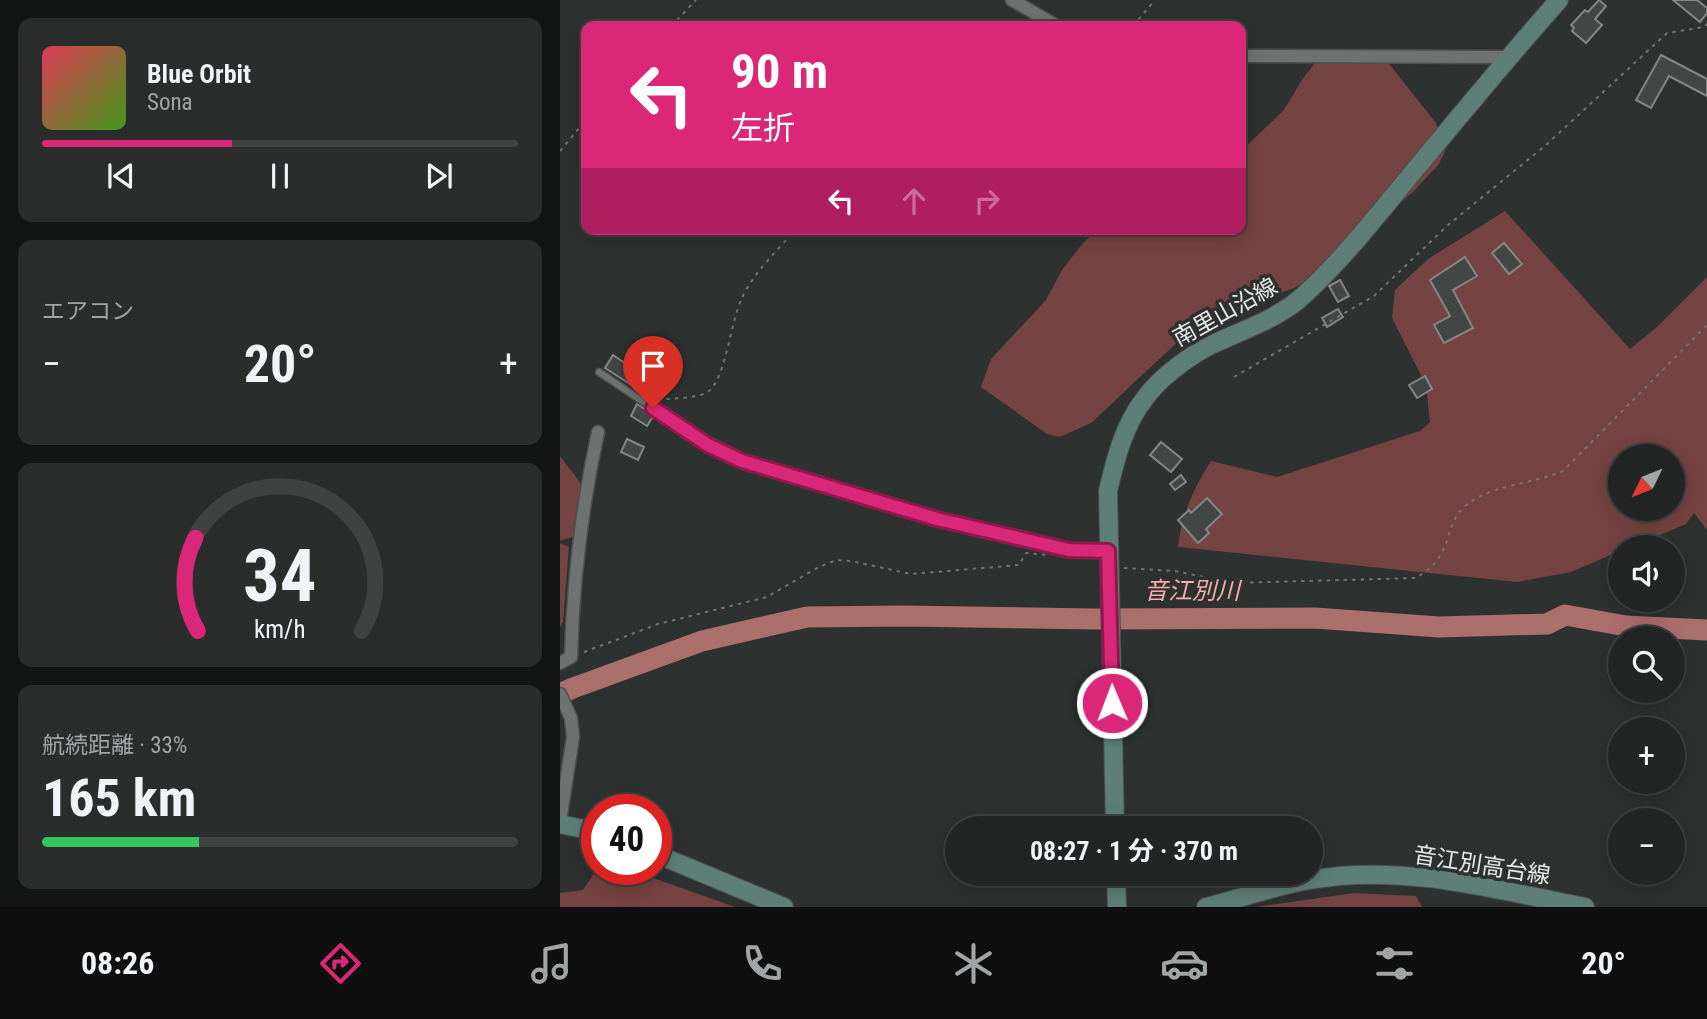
<!DOCTYPE html>
<html lang="ja">
<head>
<meta charset="utf-8">
<style>
  :root { --surface:#222524; --page:#2a2d2c; --text:#f1f3f6; --muted:#a2a5a6; --line:#3f4241; --accent:#db2777 }
  body { margin:0; font-family:"Roboto Condensed","Noto Sans JP",sans-serif; background:var(--page); color:var(--text); height:100vh; display:flex; flex-direction:column; font-size:26px; white-space:nowrap }
  * { box-sizing:border-box; margin:0 }
  p { font-size:23px; color:var(--muted) }
  .icon { flex:none; width:38px; height:38px; fill:none; stroke:currentColor; stroke-width:2; stroke-linecap:round; stroke-linejoin:round }
  .map { position:relative; flex:1; overflow:hidden }
  .drawer { display:flex; flex-direction:column; gap:18px; padding:18px; background:#131414; width:560px }
  .drawer>* { flex:none }
  .guide { position:absolute; left:21px; top:21px; width:665px; height:214px; border-radius:14px; box-shadow:0 4px 18px #0003,0 0 0 2px var(--line); background:#db2777; color:#fff; overflow:hidden }
  .needle { width:46px; rotate:227deg }
  .buttons { position:absolute; left:1048px; top:444px; display:grid; gap:14px }
  .buttons a { display:grid; place-items:center; width:77px; height:77px; border-radius:50%; background:var(--surface); box-shadow:0 4px 18px #0003,0 0 0 2px var(--line); font-size:35px }
  .speed { position:absolute; left:21px; top:794px; display:flex; gap:14px; font-size:35px; font-weight:700; text-align:center }
  .speed>* { display:grid; place-content:center; width:91px; height:91px; border-radius:50%; background:var(--surface); box-shadow:0 4px 18px #0003,0 0 0 2px var(--line); line-height:1 }
  .speed .limit { border:10px solid #d22; background:#fff; color:#111 }
  .pin { position:absolute; display:grid; place-items:center; width:60px; height:60px; color:#fff; margin:-72px -30px; border-radius:50% 50% 50% 0; rotate:-45deg; box-shadow:0 0 7px #0007 }
  .pin .icon { rotate:45deg }
  .me { position:absolute; width:77px; margin:-38px; rotate:359deg; stroke-linejoin:round; filter:drop-shadow(0 0 5px #0008) }
  .turn { display:flex; align-items:center; gap:24px; height:147px; padding:0 35px; font-size:32px }
  .turn .icon { width:91px; height:91px; stroke-width:2.5 }
  .turn b { display:block; font-size:49px; line-height:60px }
  .lanes { display:flex; align-items:center; height:66px; padding:0 35px; background:#0003; justify-content:center; gap:35px; direction:ltr }
  .lanes .off { opacity:.35 }
  .big { font-size:52px; font-weight:700; line-height:1.1 }
  .drawer .widget { flex:1; display:flex; flex-direction:column; justify-content:center; gap:10px; min-width:0; padding:0 24px; border-radius:14px; background:var(--page) }
  .drawer .dial { align-items:center; gap:0 }
  .dial svg { height:182px; overflow:visible; fill:none; stroke:var(--line); stroke-width:7; stroke-linecap:round; text-anchor:middle }
  .dial text { fill:var(--text); stroke:none }
  .song { display:flex; align-items:center; gap:21px }
  .cover { width:84px; height:84px; border-radius:10px; background:linear-gradient(135deg,hsl(350 70% 55%),hsl(100 70% 35%)) }
  .played { height:7px; border-radius:4px; background:linear-gradient(90deg,var(--accent) 40%,var(--line) 40%) }
  .keys { display:flex; justify-content:space-around; direction:ltr }
  .heat { display:flex; justify-content:space-between; align-items:center; font-size:38px; direction:ltr }
  .charge { height:10px; border-radius:5px; background:linear-gradient(90deg,#34c759 33%,var(--line) 0) }
  .trip { position:absolute; left:385px; top:816px; width:378px; height:70px; border-radius:35px; background:var(--surface); box-shadow:0 4px 18px #0003,0 0 0 2px var(--line); font-weight:700; line-height:70px; text-align:center }
  .tab-bar { display:flex; height:112px; justify-content:space-around; align-items:center; background:#0e0f0e; color:var(--muted) }
  .tab-bar .icon { width:49px; height:49px }
  .tab-bar .active { color:var(--accent) }
  .tab-bar b { font-size:32px; color:var(--text) }
  main { display:flex; flex:1; min-height:0 }
  .map>svg:first-child { display:block }
  .green { fill:#754341; fill-rule:evenodd }
  .lines { fill:none; stroke-linecap:round; stroke-linejoin:round }
  .river { stroke:#ab6f6c; stroke-width:21 }
  .building { fill:#424645; stroke:#838886; stroke-width:2 }
  .lane-casing { stroke:#4c4f4e; stroke-width:9 }
  .street-casing { stroke:#4c4f4e; stroke-width:15 }
  .secondary-casing { stroke:#4c4f4e; stroke-width:20 }
  .path { stroke:#717473; stroke-width:2; stroke-dasharray:3.5 5; stroke-linecap:butt }
  .lane { stroke:#6e7271; stroke-width:6 }
  .street { stroke:#6e7271; stroke-width:12 }
  .secondary { stroke:#5d7f77; stroke-width:18 }
  .route-casing { stroke:#8e194d; stroke-width:18 }
  .route { stroke:#db2777; stroke-width:12 }
  .labels { text-anchor:middle; stroke-width:7; stroke-linejoin:round; paint-order:stroke }
  .street-label { font-size:23px; fill:#e7eae9; stroke:#2d3130 }
  .water-label { font-size:24px; font-style:italic; fill:#f8afab; stroke:#2d3130 }
</style>
</head>
<body>
<main>
<section class="drawer">
<div class="widget">
<div class="song"><i class="cover"></i><div><b>Blue Orbit</b><p>Sona</p></div></div>
<div class="played"></div>
<div class="keys"><svg class="icon" aria-label="previous" viewBox="0 0 24 24"><path d="M18 5L8 12l10 7zM5 5v14"/></svg><svg class="icon" aria-label="pause" viewBox="0 0 24 24"><path d="M8 5v14M16 5v14"/></svg><svg class="icon" aria-label="next" viewBox="0 0 24 24"><path d="M6 5l10 7-10 7zM19 5v14"/></svg></div>
</div>
<div class="widget"><p>エアコン</p>
<div class="heat"><a>−</a><b class="big">20°</b><a>+</a></div>
</div>
<div class="widget dial"><svg viewBox="0 0 100 80">
<path d="M14 69A42 42 0 1 1 86 69"/>
<path d="M14 69A42 42 0 0 1 13 28" stroke="#db2777"/>
<text x="50" y="56" font-size="32" font-weight="700">34</text>
<text x="50" y="72" font-size="11">km/h</text>
</svg></div>
<div class="widget"><p>航続距離 · 33%</p><b class="big">165 km</b><div class="charge"></div></div>
</section>
<div class="map">
<svg width="1147" height="907" viewBox="0 0 1147 907">
  <rect width="100%" height="100%" fill="#2d3130"/>
  <g class="green">
    <polygon points="763,52 826,60 876,123 885,151 879,164 853,192 754,277 734,288 696,302 625,335 531,423 500,437 487,434 421,387 431,359 486,300 502,270 522,244 538,229 681,229 681,151 723,111 742,80"/>
    <path d="M945,211L1070,349L1097,327L1147,277V530L1134,513L1126,524L1069,548H1060V551L1011,572L957,582L618,547C621,516 634,487 651,461L717,477L860,431L870,422L866,385L832,318L835,290L868,259ZM1060,457H1113V509H1060Z"/>
    <path d="M0,456C20,483 32,491 29,527L16,536L0,541Z"/>
    <polygon points="0,543 9,547 3,622 0,627"/>
    <polygon points="37,869 71,870 175,907 0,907 0,893 23,890"/>
    <polygon points="794,893 856,896 862,907 696,907"/>
  </g>
  <g class="lines">
    <polyline class="river" points="0,694 13,688 142,641 247,617 344,616 536,619 755,618 879,627 987,624 1005,615 1066,626 1147,630"/>
  </g>
  <g class="building">
    <polygon points="1039,0 1046,6 1035,19 1042,25 1026,43 1012,31 1014,28 1011,25 1025,10 1028,12"/>
    <polygon points="1113,0 1137,0 1147,8 1147,13 1140,22"/>
    <polygon points="1101,55 1147,79 1147,96 1109,76 1091,108 1076,100"/>
    <polygon points="944,243 962,264 949,274 932,253"/>
    <polygon points="905,257 917,276 893,290 913,328 884,343 874,325 890,316 870,280"/>
    <polygon points="780,280 789,296 778,302 769,286"/>
    <polygon points="778,309 783,317 767,327 762,318"/>
    <polygon points="53,355 84,376 76,388 45,368"/>
    <polygon points="865,376 872,389 857,398 849,385"/>
    <polygon points="77,404 94,415 87,426 71,416"/>
    <polygon points="67,439 84,447 78,460 61,452"/>
    <polygon points="601,442 622,459 611,472 590,455"/>
    <polygon points="621,475 626,482 615,490 610,484"/>
    <polygon points="647,498 662,514 646,529 649,533 638,543 618,520 629,510 631,513"/>
  </g>
  <g class="lines">
    <g class="lane-casing">
      <polyline id="lane" points="39,372 148,445 182,461 377,519 509,550 546,551"/>
    </g>
    <g class="street-casing">
      <g id="street">
        <polyline points="452,0 497,26"/>
        <polyline points="681,56 949,57"/>
        <path d="M0,663L11,657C13,581 22,506 38,432"/>
        <polyline points="0,694 11,718 13,737 0,821"/>
      </g>
    </g>
    <g class="secondary-casing">
      <g id="secondary">
        <polyline points="0,824 37,832"/>
        <path d="M555,828L548,491C556,457 564,425 585,398C600,378 625,359 647,347C679,331 718,320 745,294C785,257 819,213 854,171C902,113 949,56 999,0"/>
        <polyline points="96,854 224,907"/>
        <polyline points="556,873 557,907"/>
        <path d="M646,907C681,898 715,886 750,880C842,863 935,890 1025,907"/>
      </g>
    </g>
    <g class="path">
      <polyline points="111,26 136,0"/>
      <polyline points="573,26 595,0"/>
      <polyline points="0,151 26,120"/>
      <polyline points="674,377 814,296 888,225 986,145 1107,33 1144,27 1147,24"/>
      <path d="M98,400C110,398 142,399 150,390C166,375 171,320 182,298C193,273 218,250 236,229"/>
      <path d="M564,568L615,571L671,583L856,578C865,572 874,566 880,556C890,540 889,522 903,508C926,485 974,484 1003,471L1147,325"/>
      <polyline points="24,652 98,624 207,597 257,568 276,560 291,561 351,574 459,565 466,553 488,555"/>
    </g>
    <use href="#lane" class="lane"/>
    <use href="#street" class="street"/>
    <use href="#secondary" class="secondary"/>
  </g>
  <g class="lines">
    <g class="route-casing">
      <polyline id="route" points="93,408 148,445 182,461 377,519 509,550 548,551 552,703"/>
    </g>
    <use href="#route" class="route"/>
  </g>
  <g class="labels">
    <g class="street-label">
      <text transform="translate(665 312) rotate(-29)" y="8">南里山沿線</text>
      <text transform="translate(922 865) rotate(9)" y="8">音江別高台線</text>
    </g>
    <g class="water-label">
      <text x="632" y="599">音江別川</text>
    </g>
  </g>
</svg>
<div class="buttons">
<a><svg class="needle" viewBox="-14 -14 28 28"><path d="M0-13l5 13h-10z" fill="#e53935"/><path d="M0 13l5-13h-10z" fill="#a2a5a6"/></svg></a>
<a><svg class="icon" aria-label="sound" viewBox="0 0 24 24"><path d="M4 9h4l5-4v14l-5-4H4zM17 9q2 3 0 6"/></svg></a>
<a><svg class="icon" aria-label="search" viewBox="0 0 24 24"><circle cx="10" cy="10" r="6"/><path d="M15 15l6 6"/></svg></a>
<a>+</a>
<a>−</a>
</div>
<div class="speed"><div class="limit">40</div></div>
<div class="pin" style="left:93px;top:408px;background:#d93025"><svg class="icon" aria-label="arrive" viewBox="0 0 24 24"><path d="M6 21V4h12l-3 4 3 4H6"/></svg></div>
<svg class="me" style="left:552px;top:703px" viewBox="-20 -20 40 40"><circle r="17" fill="#db2777" stroke="#fff" stroke-width="3"/><path d="M0-11L8 9 0 5-8 9z" fill="#fff"/></svg>
<div class="trip">08:27 · 1 分 · 370 m</div>
<div class="guide">
<div class="turn"><svg class="icon" aria-label="left" viewBox="0 0 24 24"><path d="M17 20v-9H6M10 6l-5 5 5 5"/></svg><div><b>90 m</b>左折</div></div>
<div class="lanes"><svg class="icon" aria-label="left" viewBox="0 0 24 24"><path d="M17 20v-9H6M10 6l-5 5 5 5"/></svg><svg class="icon off" aria-label="ahead" viewBox="0 0 24 24"><path d="M12 20V5M6 11l6-6 6 6"/></svg><svg class="icon off" aria-label="right" viewBox="0 0 24 24"><path d="M7 20v-9h11M14 6l5 5-5 5"/></svg></div>
</div>
</div>
</main>
<nav class="tab-bar">
<b>08:26</b>
<svg class="icon active" aria-label="directions" viewBox="0 0 24 24"><path d="M12 3l9 9-9 9-9-9zM9 14v-3h6M13 9l2 2-2 2"/></svg>
<svg class="icon" aria-label="music" viewBox="0 0 24 24"><path d="M9 18V5l10-2v13"/><circle cx="6" cy="18" r="3"/><circle cx="16" cy="16" r="3"/></svg>
<svg class="icon" aria-label="phone" viewBox="0 0 24 24"><path d="M5 4h4l2 5-3 2q2 4 5 5l2-3 5 2v4C11 20 4 13 5 4z"/></svg>
<svg class="icon" aria-label="climate" viewBox="0 0 24 24"><path d="M12 3v18M4 7l16 10M4 17L20 7"/></svg>
<svg class="icon" aria-label="car" viewBox="0 0 24 24"><path d="M5 17H2v-5l4-1 3-4h7l3 4 3 1v5h-3M9 17h6M6 11h13"/><circle cx="7" cy="17" r="2"/><circle cx="17" cy="17" r="2"/></svg>
<svg class="icon" aria-label="filters" viewBox="0 0 24 24"><path d="M4 7h16M4 17h16"/><circle cx="9" cy="7" r="2"/><circle cx="15" cy="17" r="2"/></svg>
<b>20°</b>
</nav>
</body>
</html>
